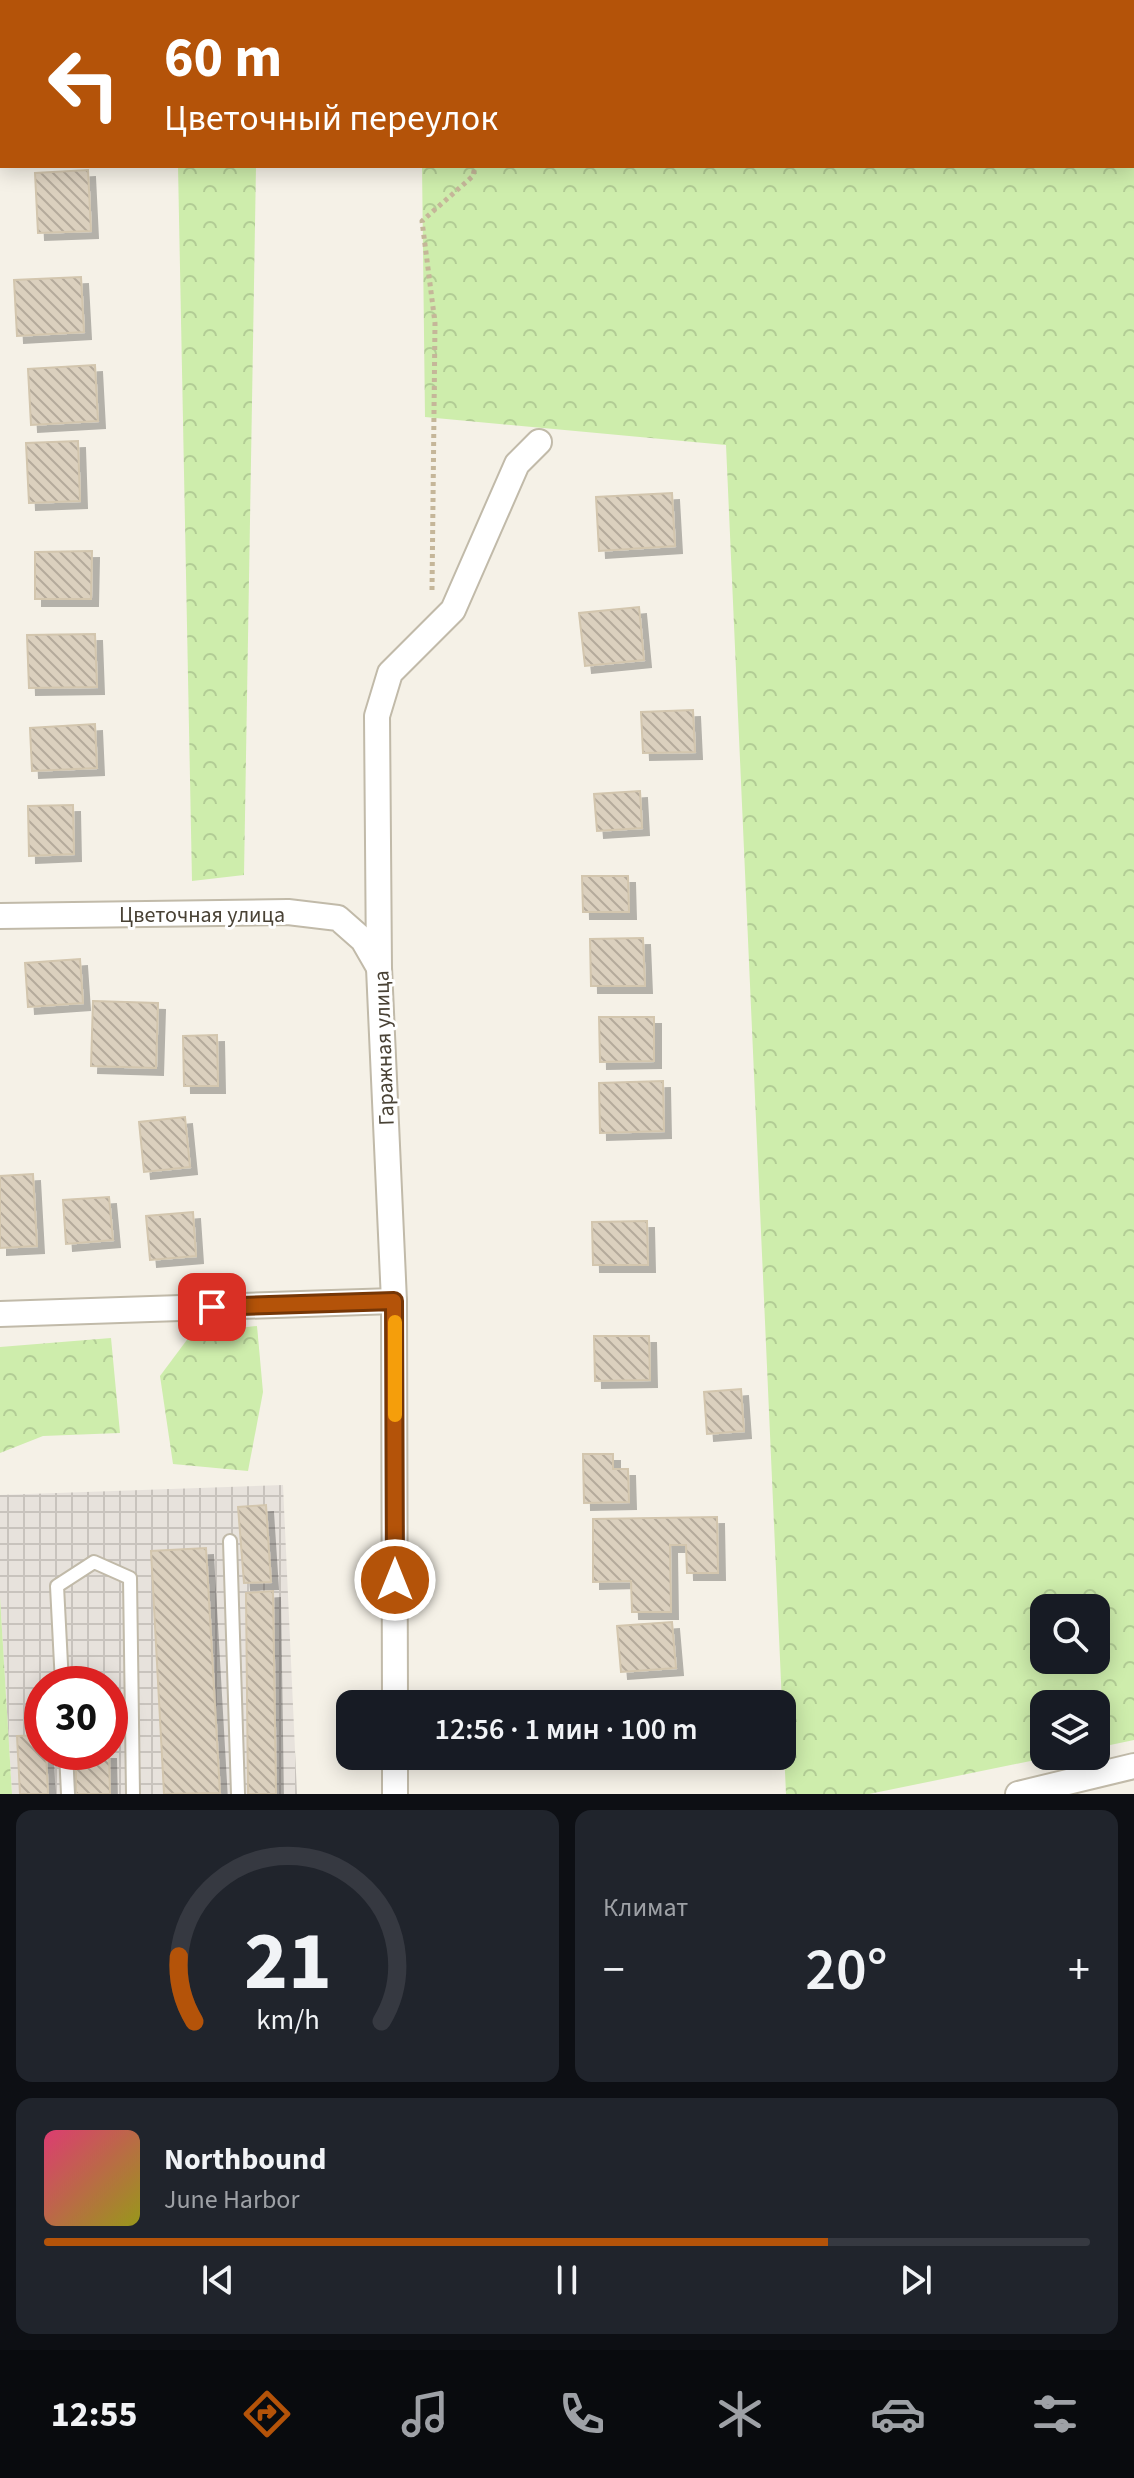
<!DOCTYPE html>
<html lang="ru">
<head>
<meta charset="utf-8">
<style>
  :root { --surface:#171b24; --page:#20242c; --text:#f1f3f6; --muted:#9ea1a6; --line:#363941; --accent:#b45309 }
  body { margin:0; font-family:"Source Sans 3",sans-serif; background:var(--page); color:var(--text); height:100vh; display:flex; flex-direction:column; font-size:30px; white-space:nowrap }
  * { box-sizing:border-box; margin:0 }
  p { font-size:26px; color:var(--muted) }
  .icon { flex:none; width:44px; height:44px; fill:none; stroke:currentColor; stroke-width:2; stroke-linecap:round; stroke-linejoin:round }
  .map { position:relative; height:1794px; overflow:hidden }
  .drawer { display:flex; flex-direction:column; gap:16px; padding:16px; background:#0d0f14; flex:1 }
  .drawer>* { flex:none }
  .banner { position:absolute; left:0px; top:0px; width:1134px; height:168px; box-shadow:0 4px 20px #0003; background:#b45309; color:#fff; overflow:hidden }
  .controls { position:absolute; left:1030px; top:1594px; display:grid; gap:16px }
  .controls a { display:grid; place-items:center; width:80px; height:80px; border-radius:16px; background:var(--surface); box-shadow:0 4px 20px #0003; font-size:40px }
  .speed { position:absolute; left:24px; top:1666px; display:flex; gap:16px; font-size:40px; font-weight:700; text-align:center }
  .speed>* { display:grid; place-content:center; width:104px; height:104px; border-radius:50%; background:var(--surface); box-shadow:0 4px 20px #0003; line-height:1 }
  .speed .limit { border:12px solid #d22; background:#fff; color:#111 }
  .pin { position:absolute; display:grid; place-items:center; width:68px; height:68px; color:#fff; margin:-34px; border-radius:16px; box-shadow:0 4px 12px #0006 }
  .me { position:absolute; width:88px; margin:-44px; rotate:0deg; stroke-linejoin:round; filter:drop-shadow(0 0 6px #0008) }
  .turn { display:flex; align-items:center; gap:28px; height:168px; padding:0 32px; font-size:36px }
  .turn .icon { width:104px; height:104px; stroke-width:2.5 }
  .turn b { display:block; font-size:56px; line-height:68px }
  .big { font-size:60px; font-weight:600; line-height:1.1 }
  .drawer .card { flex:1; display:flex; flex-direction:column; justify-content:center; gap:12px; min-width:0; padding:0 28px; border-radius:16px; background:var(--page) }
  .drawer .dial { align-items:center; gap:0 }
  .dial svg { height:208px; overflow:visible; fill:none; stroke:var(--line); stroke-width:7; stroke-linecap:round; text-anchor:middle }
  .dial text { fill:var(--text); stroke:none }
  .song { display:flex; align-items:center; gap:24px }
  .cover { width:96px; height:96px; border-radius:12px; background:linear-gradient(135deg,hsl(340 70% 55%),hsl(60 70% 35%)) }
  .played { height:8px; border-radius:4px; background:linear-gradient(90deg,var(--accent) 75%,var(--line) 75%) }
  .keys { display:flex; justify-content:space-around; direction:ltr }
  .heat { display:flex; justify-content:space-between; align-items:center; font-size:44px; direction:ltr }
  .drawer .tiles { flex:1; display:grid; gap:16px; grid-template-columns:1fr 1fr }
  .card:last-child { grid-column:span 2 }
  .trip { position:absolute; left:336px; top:1690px; width:460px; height:80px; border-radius:16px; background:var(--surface); box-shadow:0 4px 20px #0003; font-weight:600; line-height:80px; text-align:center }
  .tabs { display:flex; height:128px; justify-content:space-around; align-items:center; background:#090b0e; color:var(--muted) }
  .tabs .icon { width:56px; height:56px }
  .tabs .selected { color:var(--accent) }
  .tabs b { font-size:36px; color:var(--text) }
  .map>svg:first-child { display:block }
  .industrial { fill:url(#industrial-grid); fill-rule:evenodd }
  .forest { fill:url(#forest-crowns); fill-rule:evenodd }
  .building { fill:url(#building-back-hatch); stroke:#d3c6ae; stroke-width:2; filter:url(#shadow) }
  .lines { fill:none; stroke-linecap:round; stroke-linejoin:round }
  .lane-casing { stroke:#c1baa9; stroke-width:16 }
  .street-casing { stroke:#c1baa9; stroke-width:28 }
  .path { stroke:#c5b699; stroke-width:5; stroke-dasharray:4 4; stroke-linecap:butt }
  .lane { stroke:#fff; stroke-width:12 }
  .street { stroke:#fff; stroke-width:24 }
  .route-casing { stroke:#753606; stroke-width:20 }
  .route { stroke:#b45309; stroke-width:14 }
  .slow { stroke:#f59e0b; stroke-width:14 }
  .labels { text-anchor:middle; stroke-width:6; stroke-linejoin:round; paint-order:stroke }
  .street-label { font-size:22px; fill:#494235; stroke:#fff }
</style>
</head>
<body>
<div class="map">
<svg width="1134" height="1794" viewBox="0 0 1134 1794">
  <defs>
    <pattern id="industrial-grid" width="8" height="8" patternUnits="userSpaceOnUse" patternTransform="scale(2)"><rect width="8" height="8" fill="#e7e2dc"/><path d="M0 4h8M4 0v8" fill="none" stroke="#c8c3bd"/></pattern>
    <pattern id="forest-crowns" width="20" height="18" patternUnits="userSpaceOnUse" patternTransform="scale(2)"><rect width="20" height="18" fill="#ceedac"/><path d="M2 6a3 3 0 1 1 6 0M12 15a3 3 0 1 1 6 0" fill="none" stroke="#b2cc95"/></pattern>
    <pattern id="building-back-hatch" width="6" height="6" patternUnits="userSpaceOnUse" patternTransform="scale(2)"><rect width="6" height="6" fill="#dbd0be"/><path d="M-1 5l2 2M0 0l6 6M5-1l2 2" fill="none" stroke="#b4aa9b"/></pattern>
    <filter id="shadow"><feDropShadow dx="7" dy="7" stdDeviation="0" flood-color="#0004"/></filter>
  </defs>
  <rect width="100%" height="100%" fill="#f5f1e7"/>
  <path class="industrial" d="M283,1485L297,1794H12L0,1597V1495ZM42,1684H110V1752H42Z"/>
  <g class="forest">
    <path d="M420,0H1134V1740L1096,1748V1704H1044V1756H1055L869,1794H786L726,445L425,417L422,166H1132V2H420ZM1096,1608V1660H1044V1608Z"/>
    <polygon points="178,166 256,166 244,875 192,881"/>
    <polygon points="257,1326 263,1392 248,1471 173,1464 160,1376 192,1333"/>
    <polygon points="111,1338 120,1433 43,1436 0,1453 0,1347"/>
    <polygon points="0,1597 12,1794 0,1794"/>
  </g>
  <g class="building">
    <polygon points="88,170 91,231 38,233 35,173"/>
    <polygon points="81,277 84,332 17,336 14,280"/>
    <polygon points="95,365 98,421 31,425 28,369"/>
    <polygon points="78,441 80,501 29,503 26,443"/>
    <polygon points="672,493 675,546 599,551 596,497"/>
    <polygon points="92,551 91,599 35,599 35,552"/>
    <polygon points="639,607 644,660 585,666 579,613"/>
    <polygon points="95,634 97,687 29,688 27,635"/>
    <polygon points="693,710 695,752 643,753 641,712"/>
    <polygon points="95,724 97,768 32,771 30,728"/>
    <polygon points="640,791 642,828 597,831 594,794"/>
    <polygon points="73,805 74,854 29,856 28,806"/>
    <polygon points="582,876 628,876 629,912 583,912"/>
    <polygon points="643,938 645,986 591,986 590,939"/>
    <polygon points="80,959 83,1003 28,1007 25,963"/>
    <polygon points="93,1001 158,1003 156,1068 91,1066"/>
    <polygon points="599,1017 654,1017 654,1061 600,1062"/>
    <polygon points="217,1035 218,1086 184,1086 183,1036"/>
    <polygon points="663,1081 664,1131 600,1133 599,1083"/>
    <polygon points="185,1117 190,1167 144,1172 139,1122"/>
    <polygon points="33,1174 37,1246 0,1248 0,1176"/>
    <polygon points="109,1197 113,1240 66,1244 63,1200"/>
    <polygon points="193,1212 196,1256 150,1260 146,1216"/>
    <polygon points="647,1221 648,1265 593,1265 592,1222"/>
    <polygon points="594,1336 649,1336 650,1380 595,1381"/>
    <polygon points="741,1389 744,1431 707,1434 704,1392"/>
    <polygon points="583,1454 613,1454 613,1469 628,1469 629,1502 584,1503"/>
    <polygon points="266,1505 271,1582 244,1583 238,1507"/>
    <polygon points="717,1517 718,1573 687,1573 686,1545 670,1545 671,1612 632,1612 631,1581 593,1582 593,1519"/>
    <polygon points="206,1548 220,1793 164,1794 151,1551"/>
    <polygon points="273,1591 276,1794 248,1794 246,1593"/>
    <polygon points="672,1622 676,1668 621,1672 617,1626"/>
    <polygon points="42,1735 42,1752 46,1752 48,1794 20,1794 17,1736"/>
    <polygon points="76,1752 109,1752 110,1794 76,1794"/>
  </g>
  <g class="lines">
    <g class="lane-casing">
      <g id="lane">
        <polyline points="230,1541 238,1794"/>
        <polyline points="62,1684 57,1586 94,1562 130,1578 133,1794"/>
        <polyline points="66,1752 68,1794"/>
      </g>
    </g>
    <g class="street-casing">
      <g id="street">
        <polyline points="0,916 288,912 338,918 363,940 378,966"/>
        <polyline points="0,1314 394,1301"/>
        <polyline points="395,1704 394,1301 379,968 377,716 390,673 453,610 517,464 539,442"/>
        <polyline points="395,1756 395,1794"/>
        <polyline points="1018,1794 1134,1766"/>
      </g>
    </g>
    <g class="path">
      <polyline points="481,0 482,2"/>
      <polyline points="432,590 435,323 422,221 473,176 475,166"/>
    </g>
    <use href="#lane" class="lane"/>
    <use href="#street" class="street"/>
  </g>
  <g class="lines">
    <g class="route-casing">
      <polyline id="route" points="212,1307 394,1301 395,1580"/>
    </g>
    <use href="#route" class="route"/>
    <polyline class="slow" points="395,1322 395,1415"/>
  </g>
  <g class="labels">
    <g class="street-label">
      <text x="202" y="922">Цветочная улица</text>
      <text transform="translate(383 1048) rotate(-92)" y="8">Гаражная улица</text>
    </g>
  </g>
</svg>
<div class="controls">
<a><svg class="icon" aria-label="search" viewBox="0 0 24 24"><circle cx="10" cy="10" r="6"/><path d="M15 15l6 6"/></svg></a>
<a><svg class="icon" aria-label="layers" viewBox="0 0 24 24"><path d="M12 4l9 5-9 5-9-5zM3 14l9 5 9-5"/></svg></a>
</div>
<div class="speed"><div class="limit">30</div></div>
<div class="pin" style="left:212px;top:1307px;background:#d93025"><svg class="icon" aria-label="arrive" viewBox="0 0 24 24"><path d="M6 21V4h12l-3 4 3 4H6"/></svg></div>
<svg class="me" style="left:395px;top:1580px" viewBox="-20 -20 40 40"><circle r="17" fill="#b45309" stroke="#fff" stroke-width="3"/><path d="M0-11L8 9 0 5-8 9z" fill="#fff"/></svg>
<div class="trip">12:56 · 1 мин · 100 m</div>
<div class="banner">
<div class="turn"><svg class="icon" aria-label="left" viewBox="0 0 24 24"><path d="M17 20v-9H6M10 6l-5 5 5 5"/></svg><div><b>60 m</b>Цветочный переулок</div></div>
</div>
</div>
<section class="drawer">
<div class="tiles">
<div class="card dial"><svg viewBox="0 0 100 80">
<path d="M14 69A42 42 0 1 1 86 69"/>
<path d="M14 69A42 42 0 0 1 8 44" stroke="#b45309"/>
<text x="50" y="56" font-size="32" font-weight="700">21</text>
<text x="50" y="72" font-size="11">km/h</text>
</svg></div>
<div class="card"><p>Климат</p>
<div class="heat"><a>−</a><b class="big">20°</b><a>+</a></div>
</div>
<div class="card">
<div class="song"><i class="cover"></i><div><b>Northbound</b><p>June Harbor</p></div></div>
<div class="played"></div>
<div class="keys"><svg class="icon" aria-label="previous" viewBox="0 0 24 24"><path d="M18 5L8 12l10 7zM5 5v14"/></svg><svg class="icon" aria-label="pause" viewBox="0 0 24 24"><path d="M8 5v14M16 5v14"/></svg><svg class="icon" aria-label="next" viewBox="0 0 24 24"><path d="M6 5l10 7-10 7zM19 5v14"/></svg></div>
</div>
</div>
</section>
<nav class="tabs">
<b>12:55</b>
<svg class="icon selected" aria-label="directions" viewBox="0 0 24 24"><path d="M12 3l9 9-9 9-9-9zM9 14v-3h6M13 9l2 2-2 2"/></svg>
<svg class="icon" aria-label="music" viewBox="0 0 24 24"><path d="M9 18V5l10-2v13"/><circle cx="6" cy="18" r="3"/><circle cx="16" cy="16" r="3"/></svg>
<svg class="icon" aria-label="phone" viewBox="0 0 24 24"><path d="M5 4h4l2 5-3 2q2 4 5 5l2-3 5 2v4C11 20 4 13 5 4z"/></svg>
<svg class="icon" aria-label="climate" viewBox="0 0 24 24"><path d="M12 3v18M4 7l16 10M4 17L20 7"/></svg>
<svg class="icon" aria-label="car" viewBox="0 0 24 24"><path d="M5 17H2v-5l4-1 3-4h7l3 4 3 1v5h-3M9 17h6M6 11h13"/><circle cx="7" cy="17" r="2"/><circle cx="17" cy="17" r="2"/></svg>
<svg class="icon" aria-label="filters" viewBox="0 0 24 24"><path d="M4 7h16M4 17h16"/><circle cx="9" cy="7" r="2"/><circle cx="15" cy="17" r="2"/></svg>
</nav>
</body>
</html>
